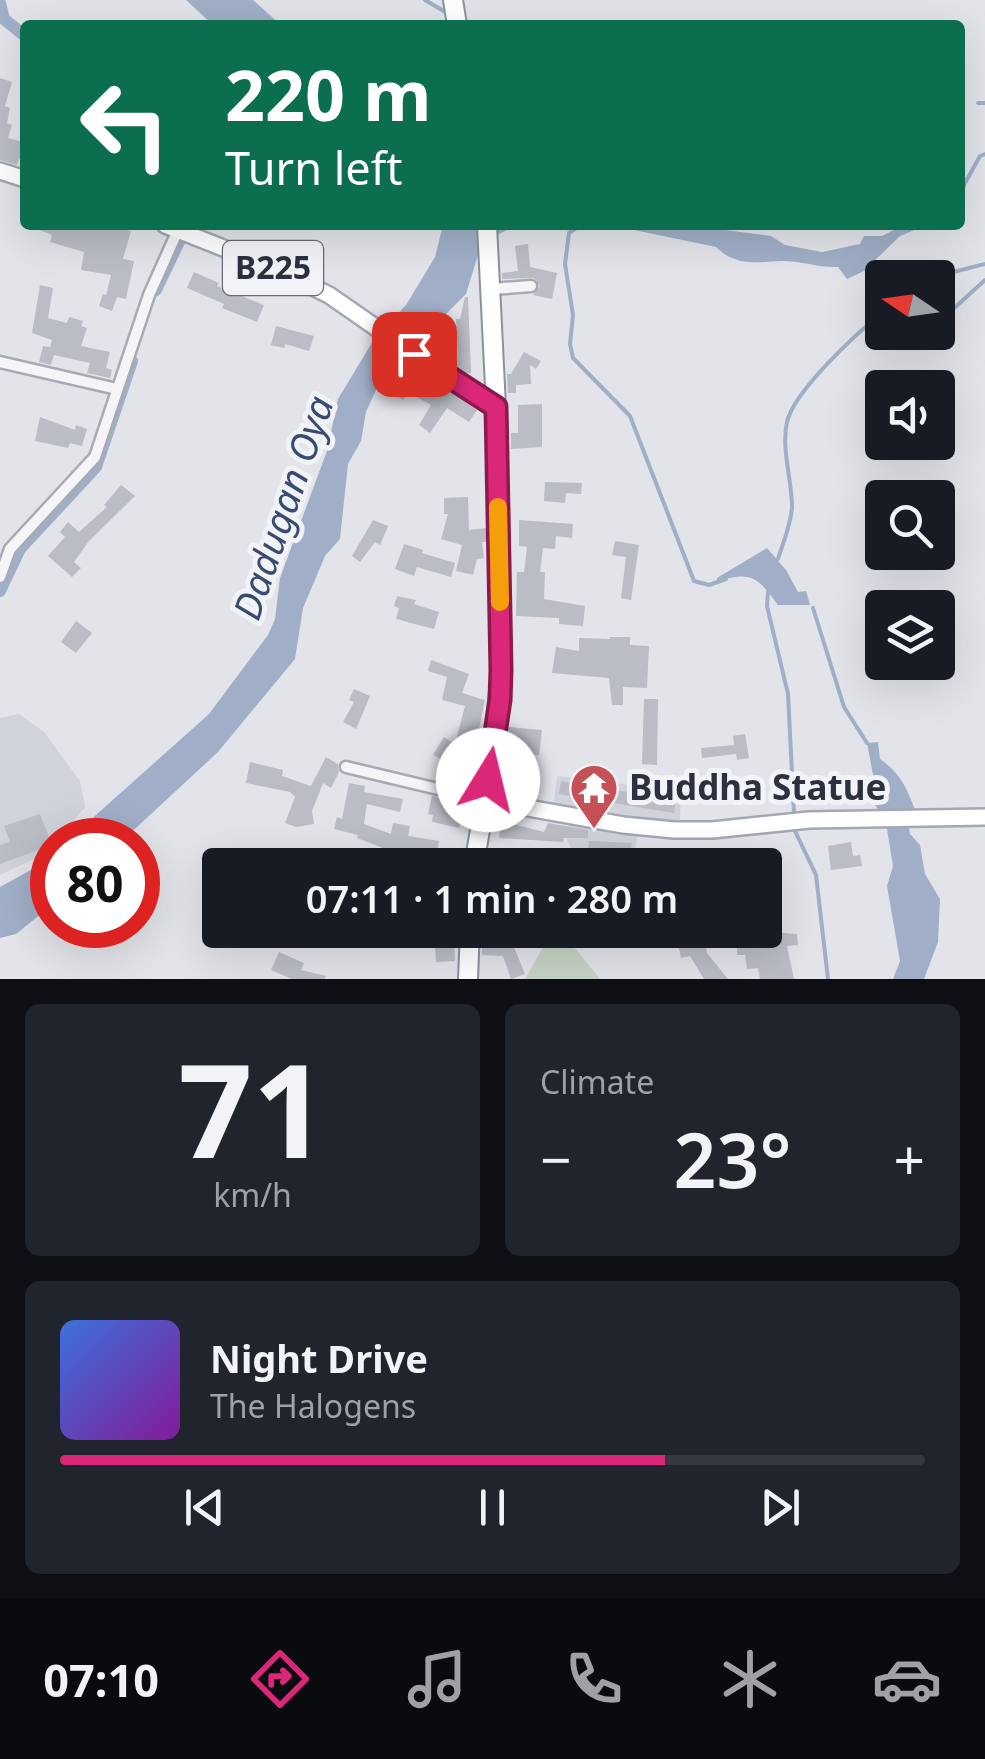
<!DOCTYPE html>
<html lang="en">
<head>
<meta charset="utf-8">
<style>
  :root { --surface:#171b24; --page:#20242c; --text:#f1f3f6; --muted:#9ea1a6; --line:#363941; --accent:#db2777 }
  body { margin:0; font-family:"Noto Sans",sans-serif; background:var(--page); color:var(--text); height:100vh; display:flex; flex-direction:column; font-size:38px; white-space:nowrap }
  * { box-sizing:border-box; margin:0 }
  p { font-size:32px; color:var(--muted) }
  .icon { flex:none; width:55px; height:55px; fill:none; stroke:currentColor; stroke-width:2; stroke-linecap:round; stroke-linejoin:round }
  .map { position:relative; height:979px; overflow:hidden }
  .drawer { display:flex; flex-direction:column; gap:25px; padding:25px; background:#0d0f14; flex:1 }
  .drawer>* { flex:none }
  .hud { position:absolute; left:20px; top:20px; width:945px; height:210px; border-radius:10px; box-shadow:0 10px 40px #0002; background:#0b6e4f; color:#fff; overflow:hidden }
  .needle { width:65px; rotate:283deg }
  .buttons { position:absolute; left:865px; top:260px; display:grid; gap:20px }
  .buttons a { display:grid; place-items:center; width:90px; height:90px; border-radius:10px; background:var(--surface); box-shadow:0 10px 40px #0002; font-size:50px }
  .speed { position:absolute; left:30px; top:818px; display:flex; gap:20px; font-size:50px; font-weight:700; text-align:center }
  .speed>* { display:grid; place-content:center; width:130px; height:130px; border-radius:50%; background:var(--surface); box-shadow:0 10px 40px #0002; line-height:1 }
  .speed .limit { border:15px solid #d22; background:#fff; color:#111 }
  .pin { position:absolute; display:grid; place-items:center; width:85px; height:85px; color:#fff; margin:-42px; border-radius:20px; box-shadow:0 5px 15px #0006 }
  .me { position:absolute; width:110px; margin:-55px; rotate:9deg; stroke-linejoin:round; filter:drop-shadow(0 0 8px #0008) }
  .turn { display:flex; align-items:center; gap:35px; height:210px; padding:0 40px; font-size:45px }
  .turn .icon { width:130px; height:130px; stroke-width:2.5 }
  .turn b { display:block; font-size:70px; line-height:85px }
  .big { font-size:75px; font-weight:600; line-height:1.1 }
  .drawer .tile { flex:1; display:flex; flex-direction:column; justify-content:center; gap:15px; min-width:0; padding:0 35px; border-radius:15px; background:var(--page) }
  .drawer .dial { align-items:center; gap:0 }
  .dial b { font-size:130px; line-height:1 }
  .song { display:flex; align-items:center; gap:30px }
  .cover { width:120px; height:120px; border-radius:15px; background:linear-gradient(135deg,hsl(220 70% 55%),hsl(290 70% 35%)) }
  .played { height:10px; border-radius:5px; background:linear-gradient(90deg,var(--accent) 70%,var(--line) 70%) }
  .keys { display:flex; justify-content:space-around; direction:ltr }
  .heat { display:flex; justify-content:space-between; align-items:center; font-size:55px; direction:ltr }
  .drawer .tiles { flex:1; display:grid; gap:25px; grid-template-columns:1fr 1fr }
  .tile:last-child { grid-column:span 2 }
  .trip { position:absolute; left:202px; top:848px; width:580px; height:100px; border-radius:10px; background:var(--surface); box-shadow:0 10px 40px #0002; font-weight:600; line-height:100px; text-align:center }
  .tabs { display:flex; height:160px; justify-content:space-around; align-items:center; background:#090b0e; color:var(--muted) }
  .tabs .icon { width:70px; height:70px }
  .tabs .current { color:var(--accent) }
  .tabs b { font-size:45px; color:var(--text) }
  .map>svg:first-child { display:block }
  .built { fill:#d0d3db }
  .green { fill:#c6d3c4 }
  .water { fill:#a0afc7 }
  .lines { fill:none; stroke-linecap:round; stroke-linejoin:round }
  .stream { stroke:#a0afc7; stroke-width:4 }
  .canal { stroke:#a0afc7; stroke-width:12 }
  .building { fill:#babdc6 }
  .street-casing { stroke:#a7abb4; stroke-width:15 }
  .primary-casing { stroke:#a2a8b4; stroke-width:20 }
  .highway-casing { stroke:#8a919f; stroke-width:22 }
  .street { stroke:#f5f5f8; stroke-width:10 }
  .primary { stroke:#fff; stroke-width:15 }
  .highway { stroke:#fff; stroke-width:18 }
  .route-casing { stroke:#8e194d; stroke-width:25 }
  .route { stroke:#db2777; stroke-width:18 }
  .slow { stroke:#f59e0b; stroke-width:18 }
  .labels { text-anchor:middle; stroke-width:10; stroke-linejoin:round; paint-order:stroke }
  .shield { fill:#f2f3f7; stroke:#676b77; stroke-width:2.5 }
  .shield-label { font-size:32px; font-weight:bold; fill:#2b3140 }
  .poi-label { font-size:35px; font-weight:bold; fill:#2b3140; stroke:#f2f3f7; text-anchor:start }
  .water-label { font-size:38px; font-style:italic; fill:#384c72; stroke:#f2f3f7 }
</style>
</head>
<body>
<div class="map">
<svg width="985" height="979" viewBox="0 0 985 979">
  <rect width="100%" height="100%" fill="#e2e4ea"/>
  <g class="built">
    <polygon points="19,714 44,732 80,781 85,807 58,840 52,840 52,846 47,853 0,875 0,718"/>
    <polygon points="557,776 681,791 680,819 676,824 639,823 633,865 593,865 571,848 567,840 569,813 554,802"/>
  </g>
  <polygon class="green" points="547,940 569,941 600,979 525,979"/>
  <g class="water">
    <polygon points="186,0 253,0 281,25 213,25"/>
    <polygon points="443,225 518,225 482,242 466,294 381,379 366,412 361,441 348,464 340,539 325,556 303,608 295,659 218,752 123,840 68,840 209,714 268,635 275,619 280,578 327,451 338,399 376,336 406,305 435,257"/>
    <path d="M610,225H686L771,236L785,245L822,252L860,244L864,236H882L904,225H926L900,236L864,271L847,279L838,267C820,268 802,261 783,261C758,262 736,267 716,247Z"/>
    <path d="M767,548L786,570L798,592L806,591L810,605H778C758,578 752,570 717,582V578Z"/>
    <path d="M878,742L880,759C900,773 907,788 915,810L906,811L910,834L920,845L925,874L940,899L938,942L924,979H893L900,961L887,886L893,866L884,811H879L867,792L873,775L867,743Z"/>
    <polygon points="52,853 52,905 16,934 0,938 0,887 38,866"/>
  </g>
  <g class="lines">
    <g class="stream">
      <polyline points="425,0 447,13"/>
      <polyline points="978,103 985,103"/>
      <polyline points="960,201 964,185 980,156 985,154"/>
      <polyline points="581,225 569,233 565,264 573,315 570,344 573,358 630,416 694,581 709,585 726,579"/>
      <polyline points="930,278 985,264"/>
      <polyline points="938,323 985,280"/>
      <polyline points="925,334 927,332"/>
      <path d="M778,559C783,543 791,524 792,507C792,480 781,449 787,422C794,391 857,333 882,313"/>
      <polyline points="768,592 767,606 788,694 794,813"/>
      <polyline points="813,608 844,707 867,743"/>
      <polyline points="794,829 816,875 828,979"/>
    </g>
    <g class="canal">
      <polyline points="0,3 4,19 25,36"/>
      <polyline points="156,290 187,225"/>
      <polyline points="0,591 20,549 96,467 132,361"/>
    </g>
  </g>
  <g class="building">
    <polygon points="0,78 12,82 5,106 10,108 7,123 12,125 8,138 24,142 25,160 19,159 17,165 0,160"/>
    <polygon points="28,225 112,225 131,231 123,259 134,261 126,299 117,297 112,311 99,306 103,294 106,295 111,275 81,270 84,252 50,242 52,235"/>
    <polygon points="528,244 530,267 557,273 552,299 533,295 540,286 534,278 502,279 502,273 518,271 515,246"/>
    <polygon points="194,272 219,283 217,286 264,305 257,322 222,308 224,304 187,288"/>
    <polygon points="40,285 53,288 48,318 67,323 69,317 83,321 81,326 87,328 81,346 110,352 106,368 112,370 110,378 87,373 90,363 54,355 51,365 39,362 43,346 50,347 52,340 32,333"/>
    <polygon points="465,297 468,297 471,373 464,373 438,357 442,349 458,358 456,319 460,319"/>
    <polygon points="276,326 314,336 309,351 285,344 284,348 271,345"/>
    <polygon points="524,352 541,361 536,369 530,365 531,384 516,385 516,393 508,393 507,374 511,374"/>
    <polygon points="404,378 424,390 430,379 477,410 469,422 447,408 430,433 419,425 431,405 408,392 403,400 394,394"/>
    <polygon points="542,404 542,447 511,449 511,433 518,433 518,405"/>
    <polygon points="40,417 75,430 76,425 87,429 82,446 70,443 68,448 35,441"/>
    <polygon points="545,482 582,483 581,494 566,493 565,503 544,501"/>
    <polygon points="121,485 135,496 89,541 74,562 81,568 72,577 48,556 65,537 60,532 68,522 79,532 107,507 104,505"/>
    <polygon points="468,497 469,530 486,528 486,542 482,542 484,558 477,559 473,575 456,571 462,545 441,539 448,514 444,514 444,498"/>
    <polygon points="373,520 388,526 380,545 375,542 360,562 352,556"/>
    <polygon points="519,520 573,524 572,538 556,536 555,549 543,548 540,572 545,572 544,599 585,606 583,626 559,624 559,618 516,616 517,572 524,572 527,547 519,546"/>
    <polygon points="615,541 639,545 631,600 621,598 626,557 612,555"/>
    <polygon points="404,544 423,550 422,553 455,563 451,577 417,567 414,576 395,569"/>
    <polygon points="397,596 416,600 414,604 439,612 434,629 396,619 399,608 394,606"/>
    <polygon points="76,621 92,633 76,653 61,642"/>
    <polygon points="610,637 630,637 630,645 649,646 647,688 623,687 623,705 612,705 609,678 552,673 556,647 579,651 579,638 610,639"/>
    <polygon points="431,660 469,674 462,693 485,700 476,744 466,741 452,765 433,755 444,737 455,744 465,706 442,700 447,677 428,671"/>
    <polygon points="354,689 370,696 356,729 343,722 354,702 349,700"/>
    <polygon points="644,699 658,699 657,765 642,764"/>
    <polygon points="508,727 542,730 539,755 534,755 531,777 537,778 535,789 524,788 523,792 500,788"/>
    <polygon points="745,734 749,758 737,760 736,754 702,758 701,748 734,745 733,736"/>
    <polygon points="326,757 338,764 339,772 331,788 323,783 312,811 314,824 296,827 285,823 295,797 290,792 246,783 250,762 283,770 282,776 311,786"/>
    <polygon points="561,781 676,800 674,813 559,794"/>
    <polygon points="349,783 365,786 364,792 403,799 400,812 367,804 364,824 391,834 393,823 410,826 408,836 439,841 435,865 390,865 388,850 357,838 358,835 334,829 337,817 342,819"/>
    <polygon points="432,796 456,802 454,812 462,814 459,828 432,822 433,815 428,814"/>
    <polygon points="40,814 52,845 0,864 0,845 10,842 4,826"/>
    <polygon points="496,814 510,816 509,823 544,832 548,823 588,830 588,838 564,838 563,842 499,838 500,829 493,828"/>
    <polygon points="589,841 632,843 631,849 652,854 650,865 613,865 614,859 587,857"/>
    <polygon points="851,842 853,856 860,855 862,866 831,870 828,846"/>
    <polygon points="675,930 703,933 707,953 728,979 704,979 690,956 681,958"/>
    <polygon points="745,930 797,934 798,945 787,946 794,979 760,979 758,968 747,969 745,955 737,955 737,935 745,935"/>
    <polygon points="482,934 514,934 514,947 525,974 511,979 503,956 482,955"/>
    <polygon points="425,936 451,938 451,942 454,942 455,961 436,962 435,946 424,945"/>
    <polygon points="279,952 304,963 301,970 326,976 325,979 292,979 271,970"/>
  </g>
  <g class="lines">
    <g class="street-casing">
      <g id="street">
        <polyline points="492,289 531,286"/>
        <polyline points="0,362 117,389"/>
        <polyline points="0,577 10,549 95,457 149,295 178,230"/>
        <polyline points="346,767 484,800"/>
      </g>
    </g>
    <g class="primary-casing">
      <g id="primary">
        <polyline points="0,171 25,179"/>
        <polyline points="165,225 274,268 329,295 473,395 496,407"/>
        <polyline points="484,800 623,825 674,830 712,830 809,820 985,817"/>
      </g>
    </g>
    <g class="highway-casing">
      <g id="highway">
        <polyline points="453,0 457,25"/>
        <polyline points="474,865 492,760 501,670 496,407 487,225"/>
        <polyline points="468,979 470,930"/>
      </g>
    </g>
    <use href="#street" class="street"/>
    <use href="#primary" class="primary"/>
    <use href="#highway" class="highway"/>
  </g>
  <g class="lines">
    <g class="route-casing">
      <polyline id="route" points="414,354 496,407 501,670 500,700 488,780"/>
    </g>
    <use href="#route" class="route"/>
    <polyline class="slow" points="498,507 500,602"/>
  </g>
  <defs>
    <g id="temple-pin" transform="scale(2.5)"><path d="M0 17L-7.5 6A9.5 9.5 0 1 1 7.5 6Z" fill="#c55056" stroke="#f2f3f7"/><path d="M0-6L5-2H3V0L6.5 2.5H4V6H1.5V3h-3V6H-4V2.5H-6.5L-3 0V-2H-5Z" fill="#fff"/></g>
  </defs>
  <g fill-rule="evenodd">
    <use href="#temple-pin" x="594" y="788"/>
  </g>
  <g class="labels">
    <rect class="shield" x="223" y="241" width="100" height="54" rx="8"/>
    <g class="shield-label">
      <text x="273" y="279">B225</text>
    </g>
    <g class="poi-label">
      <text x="629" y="800">Buddha Statue</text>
    </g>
    <g class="water-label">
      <text transform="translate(284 508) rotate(-71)" y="13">Dadugan Oya</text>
    </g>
  </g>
</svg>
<div class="buttons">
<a><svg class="needle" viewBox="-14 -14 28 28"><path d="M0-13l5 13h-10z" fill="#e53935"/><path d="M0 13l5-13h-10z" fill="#9ea1a6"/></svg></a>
<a><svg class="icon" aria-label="sound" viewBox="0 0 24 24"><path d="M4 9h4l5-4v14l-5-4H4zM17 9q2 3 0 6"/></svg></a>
<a><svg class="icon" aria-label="search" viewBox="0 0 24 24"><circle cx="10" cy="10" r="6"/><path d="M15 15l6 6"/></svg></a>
<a><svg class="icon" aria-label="layers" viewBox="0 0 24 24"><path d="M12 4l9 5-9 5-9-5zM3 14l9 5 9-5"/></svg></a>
</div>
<div class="speed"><div class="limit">80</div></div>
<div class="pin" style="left:414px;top:354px;background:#d93025"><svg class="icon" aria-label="arrive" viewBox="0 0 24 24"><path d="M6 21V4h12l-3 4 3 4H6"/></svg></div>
<svg class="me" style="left:488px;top:780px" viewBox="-20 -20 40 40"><circle r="19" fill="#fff"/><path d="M0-13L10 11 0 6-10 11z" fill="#db2777"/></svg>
<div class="trip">07:11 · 1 min · 280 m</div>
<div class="hud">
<div class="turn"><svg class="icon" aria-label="left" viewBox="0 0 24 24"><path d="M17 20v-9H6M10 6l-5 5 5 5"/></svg><div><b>220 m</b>Turn left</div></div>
</div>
</div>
<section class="drawer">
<div class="tiles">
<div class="tile dial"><b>71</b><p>km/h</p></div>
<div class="tile"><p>Climate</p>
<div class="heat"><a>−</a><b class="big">23°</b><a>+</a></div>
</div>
<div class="tile">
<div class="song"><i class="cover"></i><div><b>Night Drive</b><p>The Halogens</p></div></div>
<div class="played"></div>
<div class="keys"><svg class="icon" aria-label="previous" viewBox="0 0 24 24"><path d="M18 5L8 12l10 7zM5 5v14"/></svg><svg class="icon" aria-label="pause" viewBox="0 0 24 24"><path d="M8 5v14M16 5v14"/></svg><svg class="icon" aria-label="next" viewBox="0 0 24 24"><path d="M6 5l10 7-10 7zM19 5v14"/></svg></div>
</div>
</div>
</section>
<nav class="tabs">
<b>07:10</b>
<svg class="icon current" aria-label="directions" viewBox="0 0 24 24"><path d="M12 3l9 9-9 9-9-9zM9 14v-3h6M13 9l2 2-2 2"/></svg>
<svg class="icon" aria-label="music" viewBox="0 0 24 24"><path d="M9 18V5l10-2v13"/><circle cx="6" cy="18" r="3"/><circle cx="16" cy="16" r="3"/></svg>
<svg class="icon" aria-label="phone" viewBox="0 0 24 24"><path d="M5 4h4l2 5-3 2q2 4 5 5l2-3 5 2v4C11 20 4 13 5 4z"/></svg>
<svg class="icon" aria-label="climate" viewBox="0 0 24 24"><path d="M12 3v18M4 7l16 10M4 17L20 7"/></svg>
<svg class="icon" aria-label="car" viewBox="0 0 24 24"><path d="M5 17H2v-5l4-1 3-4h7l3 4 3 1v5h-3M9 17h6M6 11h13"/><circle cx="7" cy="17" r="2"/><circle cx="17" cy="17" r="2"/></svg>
</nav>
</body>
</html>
